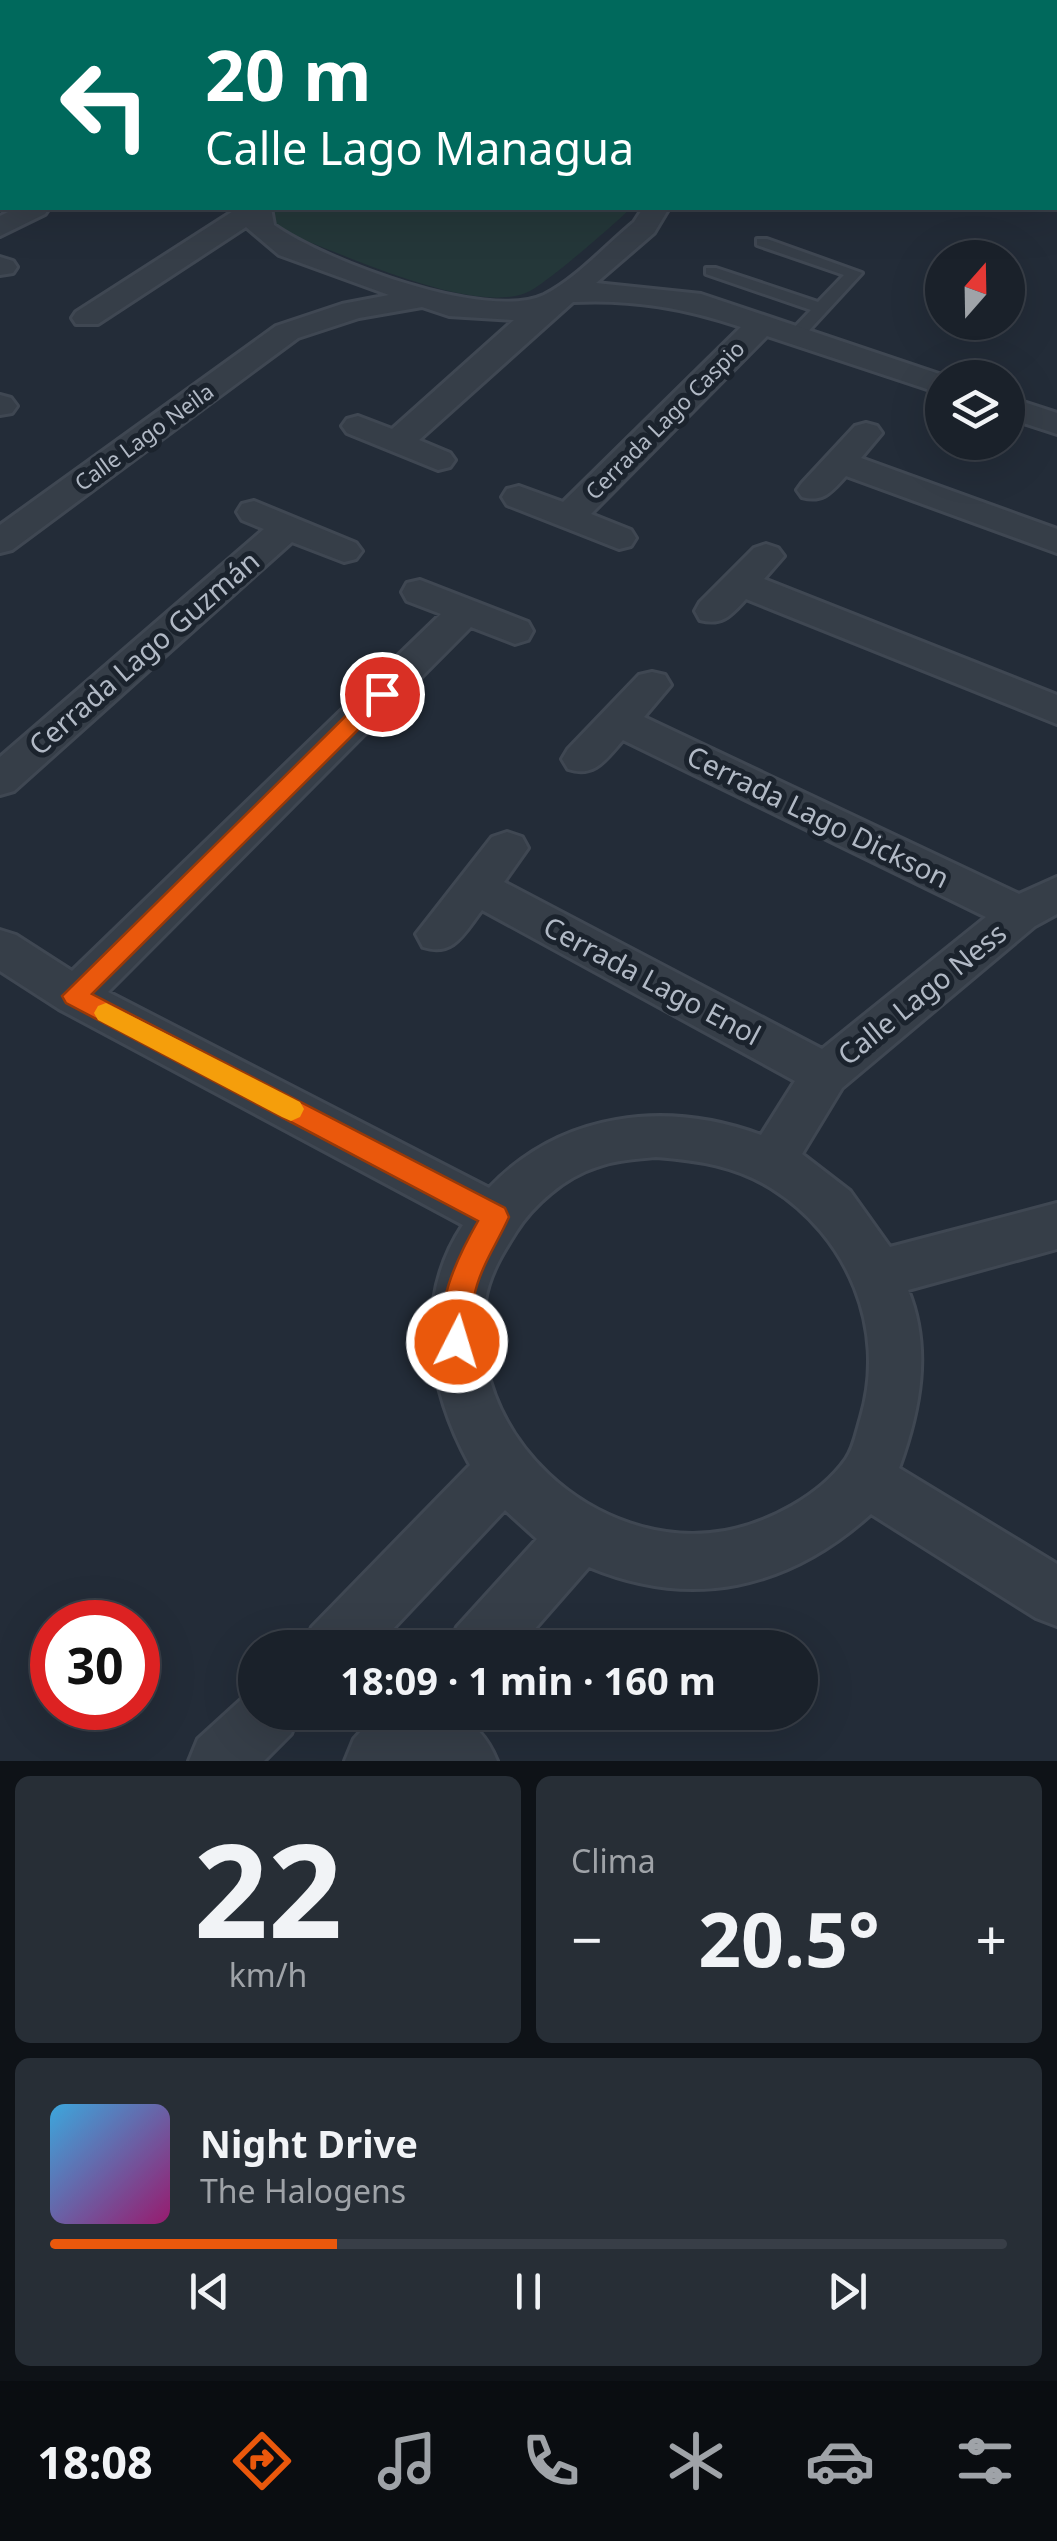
<!DOCTYPE html>
<html lang="es">
<head>
<meta charset="utf-8">
<style>
  :root { --surface:#1a212a; --page:#272e36; --text:#f1f3f6; --muted:#9fa3a8; --line:#383e47; --accent:#ea580c }
  body { margin:0; font-family:"Noto Sans",sans-serif; background:var(--page); color:var(--text); height:100vh; display:flex; flex-direction:column; font-size:38px; white-space:nowrap }
  * { box-sizing:border-box; margin:0 }
  p { font-size:32px; color:var(--muted) }
  .icon { flex:none; width:55px; height:55px; fill:none; stroke:currentColor; stroke-width:2; stroke-linecap:round; stroke-linejoin:round }
  .map { position:relative; height:1761px; overflow:hidden }
  .sheet { display:flex; flex-direction:column; gap:15px; padding:15px; background:#0e1217; flex:1 }
  .sheet>* { flex:none }
  .banner { position:absolute; left:0px; top:0px; width:1058px; height:210px; box-shadow:0 10px 40px #0002,0 0 0 2px var(--line); background:#00695c; color:#fff; overflow:hidden }
  .needle { width:65px; rotate:20deg }
  .buttons { position:absolute; left:925px; top:240px; display:grid; gap:20px }
  .buttons a { display:grid; place-items:center; width:100px; height:100px; border-radius:50%; background:var(--surface); box-shadow:0 10px 40px #0002,0 0 0 2px var(--line); font-size:50px }
  .speed { position:absolute; left:30px; top:1600px; display:flex; gap:20px; font-size:50px; font-weight:700; text-align:center }
  .speed>* { display:grid; place-content:center; width:130px; height:130px; border-radius:50%; background:var(--surface); box-shadow:0 10px 40px #0002,0 0 0 2px var(--line); line-height:1 }
  .speed .limit { border:15px solid #d22; background:#fff; color:#111 }
  .pin { position:absolute; display:grid; place-items:center; width:85px; height:85px; color:#fff; margin:-42px; border:5px solid #fff; border-radius:50%; box-shadow:0 2px 10px #0007 }
  .me { position:absolute; width:110px; margin:-55px; rotate:5deg; stroke-linejoin:round; filter:drop-shadow(0 0 8px #0008) }
  .turn { display:flex; align-items:center; gap:35px; height:210px; padding:0 40px; font-size:45px }
  .turn .icon { width:130px; height:130px; stroke-width:2.5 }
  .turn b { display:block; font-size:70px; line-height:85px }
  .big { font-size:75px; font-weight:700; line-height:1.1 }
  .sheet .widget { flex:1; display:flex; flex-direction:column; justify-content:center; gap:15px; min-width:0; padding:0 35px; border-radius:15px; background:var(--page) }
  .sheet .dial { align-items:center; gap:0 }
  .dial b { font-size:130px; line-height:1 }
  .song { display:flex; align-items:center; gap:30px }
  .cover { width:120px; height:120px; border-radius:15px; background:linear-gradient(135deg,hsl(200 70% 55%),hsl(320 70% 35%)) }
  .played { height:10px; border-radius:5px; background:linear-gradient(90deg,var(--accent) 30%,var(--line) 30%) }
  .keys { display:flex; justify-content:space-around; direction:ltr }
  .heat { display:flex; justify-content:space-between; align-items:center; font-size:55px; direction:ltr }
  .sheet .tiles { flex:1; display:grid; gap:15px; grid-template-columns:1fr 1fr }
  .widget:last-child { grid-column:span 2 }
  .trip { position:absolute; left:238px; top:1630px; width:580px; height:100px; border-radius:50px; background:var(--surface); box-shadow:0 10px 40px #0002,0 0 0 2px var(--line); font-weight:700; line-height:100px; text-align:center }
  .tab-bar { display:flex; height:160px; justify-content:space-around; align-items:center; background:#0a0d11; color:var(--muted) }
  .tab-bar .icon { width:70px; height:70px }
  .tab-bar .current { color:var(--accent) }
  .tab-bar b { font-size:45px; color:var(--text) }
  .map>svg:first-child { display:block }
  .green { fill:#243739 }
  .lines { fill:none; stroke-linecap:round; stroke-linejoin:round }
  .service-casing { stroke:#3f4752; stroke-width:6 }
  .minor-casing { stroke:#3f4752; stroke-width:6 }
  .service { fill:#363e48; fill-rule:evenodd }
  .minor { fill:#363e48; fill-rule:evenodd }
  .route { fill:#ea580c; stroke:#983908; stroke-width:2.5 }
  .slow { fill:#f59e0b }
  .labels { text-anchor:middle; stroke-width:10; stroke-linejoin:round; paint-order:stroke }
  .far-street-label { font-size:22px; fill:#b1b9c5; stroke:#1b232d }
  .street-label { font-size:28px; fill:#b1b9c5; stroke:#1b232d }
</style>
</head>
<body>
<div class="map">
<svg width="1057" height="1761" viewBox="0 0 1057 1761">
  <rect width="100%" height="100%" fill="#232c38"/>
  <path class="green" d="M275,208H631C615,224 549,281 530,291C478,318 347,255 293,236L276,226L272,216Z"/>
  <g class="lines">
    <g class="service-casing">
      <polygon id="service" points="757,239 767,239 862,273 802,338 790,338 790,332 811,310 706,274 706,268 716,268 818,302 844,275 757,245"/>
    </g>
    <g class="minor-casing">
      <g id="minor">
        <polygon points="467,0 497,0 498,2 468,2"/>
        <polygon points="575,0 605,0 606,2 576,2"/>
        <rect x="1055" y="13" width="2" height="14"/>
        <rect x="0" y="56" width="2" height="15"/>
        <polygon points="2,104 2,121 0,122 0,105"/>
        <polygon points="1055,123 1057,124 1057,140 1055,139"/>
        <polygon points="16,208 49,208 45,214 0,236 0,216"/>
        <path d="M238,208H271L274,225C323,260 486,322 544,295C576,279 606,245 634,222L643,208H669L654,233L596,283L701,294L951,378H942V394L767,336L591,514L631,530L636,538L631,546L619,549L507,505L502,497L507,489L519,486L563,502L741,327C685,308 633,299 573,302L419,440L450,453L455,460L450,467L438,470L347,433L342,426L347,419L358,416L392,429L514,320L449,316L422,307L359,318L298,338L12,550L0,553V525L276,326L342,304L389,295L279,255L246,227L98,324H76L72,318L76,312Z"/>
        <polygon points="0,257 13,261 17,267 13,273 0,275"/>
        <polygon points="0,395 11,398 17,406 12,413 0,415"/>
        <polygon points="1008,397 1057,413 1057,434 1008,418"/>
        <path d="M866,423L877,426L882,433L861,458L1057,529V553L846,476C832,491 824,503 802,497L797,490L802,483L855,426Z"/>
        <polygon points="254,501 356,543 362,551 356,559 344,562 292,542 14,791 0,795 0,757 264,529 242,520 237,512 242,504"/>
        <path d="M766,544L778,548L784,556L764,579L1057,695V724L746,599C731,615 723,626 700,620L695,611L700,602L754,548Z"/>
        <path d="M420,580L528,622L533,631L528,640L515,644L471,627L108,992L489,1188C561,1112 666,1100 761,1135L795,1081L482,910C464,933 454,957 423,947L416,934L492,837L507,832L522,837L528,848L504,882L822,1049L986,917L623,740C606,759 595,778 568,769L562,759L568,749L639,675L652,672L665,675L671,685L644,717L1019,894L1057,877V914L1035,926L842,1088L802,1154L850,1191L890,1247L1057,1203V1249L908,1290C932,1349 920,1410 899,1468L1057,1564V1626L1036,1618L871,1514C788,1589 692,1610 589,1567L518,1648H448L457,1627L537,1539L505,1510L375,1648H303L312,1627L470,1465C429,1391 413,1300 463,1225L59,1009L0,971V930L16,935L72,971L441,614L407,601L402,592L407,583ZM656,1157C697,1160 736,1166 771,1188C848,1236 887,1329 861,1417C857,1430 854,1448 846,1459C820,1496 768,1523 725,1531C596,1554 463,1433 485,1301C489,1275 502,1254 516,1232C533,1205 565,1177 597,1167C615,1160 636,1159 656,1157Z"/>
        <polygon points="255,1687 255,1712 299,1712 291,1734 264,1761 189,1761 198,1739"/>
        <path d="M378,1712C432,1712 473,1702 497,1761H345L354,1739Z"/>
      </g>
    </g>
    <use href="#service" class="service"/>
    <use href="#minor" class="minor"/>
  </g>
  <path class="route" d="M382,686L392,694L389,699L92,994L505,1208L509,1217C497,1244 480,1267 474,1297C470,1316 474,1335 467,1352L457,1356L447,1352C430,1312 458,1256 478,1221L66,1003L62,996L374,688Z"/>
  <polygon class="slow" points="106,1003 300,1102 304,1109 300,1117 291,1121 282,1117 98,1020 94,1013 98,1006"/>
  <g class="labels">
    <g class="far-street-label">
      <text transform="translate(665 420) rotate(-45)" y="8">Cerrada Lago Caspio</text>
      <text transform="translate(144 437) rotate(-36)" y="8">Calle Lago Neila</text>
    </g>
    <g class="street-label">
      <text transform="translate(144 653) rotate(-41)" y="10">Cerrada Lago Guzmán</text>
      <text transform="translate(818 817) rotate(26)" y="10">Cerrada Lago Dickson</text>
      <text transform="translate(652 981) rotate(28)" y="10">Cerrada Lago Enol</text>
      <text transform="translate(922 994) rotate(-39)" y="10">Calle Lago Ness</text>
    </g>
  </g>
</svg>
<div class="buttons">
<a><svg class="needle" viewBox="-14 -14 28 28"><path d="M0-13l5 13h-10z" fill="#e53935"/><path d="M0 13l5-13h-10z" fill="#9fa3a8"/></svg></a>
<a><svg class="icon" aria-label="layers" viewBox="0 0 24 24"><path d="M12 4l9 5-9 5-9-5zM3 14l9 5 9-5"/></svg></a>
</div>
<div class="speed"><div class="limit">30</div></div>
<div class="pin" style="left:382px;top:694px;background:#d93025"><svg class="icon" aria-label="arrive" viewBox="0 0 24 24"><path d="M6 21V4h12l-3 4 3 4H6"/></svg></div>
<svg class="me" style="left:457px;top:1342px" viewBox="-20 -20 40 40"><circle r="17" fill="#ea580c" stroke="#fff" stroke-width="3"/><path d="M0-11L8 9 0 5-8 9z" fill="#fff"/></svg>
<div class="trip">18:09 · 1 min · 160 m</div>
<div class="banner">
<div class="turn"><svg class="icon" aria-label="left" viewBox="0 0 24 24"><path d="M17 20v-9H6M10 6l-5 5 5 5"/></svg><div><b>20 m</b>Calle Lago Managua</div></div>
</div>
</div>
<section class="sheet">
<div class="tiles">
<div class="widget dial"><b>22</b><p>km/h</p></div>
<div class="widget"><p>Clima</p>
<div class="heat"><a>−</a><b class="big">20.5°</b><a>+</a></div>
</div>
<div class="widget">
<div class="song"><i class="cover"></i><div><b>Night Drive</b><p>The Halogens</p></div></div>
<div class="played"></div>
<div class="keys"><svg class="icon" aria-label="previous" viewBox="0 0 24 24"><path d="M18 5L8 12l10 7zM5 5v14"/></svg><svg class="icon" aria-label="pause" viewBox="0 0 24 24"><path d="M8 5v14M16 5v14"/></svg><svg class="icon" aria-label="next" viewBox="0 0 24 24"><path d="M6 5l10 7-10 7zM19 5v14"/></svg></div>
</div>
</div>
</section>
<nav class="tab-bar">
<b>18:08</b>
<svg class="icon current" aria-label="directions" viewBox="0 0 24 24"><path d="M12 3l9 9-9 9-9-9zM9 14v-3h6M13 9l2 2-2 2"/></svg>
<svg class="icon" aria-label="music" viewBox="0 0 24 24"><path d="M9 18V5l10-2v13"/><circle cx="6" cy="18" r="3"/><circle cx="16" cy="16" r="3"/></svg>
<svg class="icon" aria-label="phone" viewBox="0 0 24 24"><path d="M5 4h4l2 5-3 2q2 4 5 5l2-3 5 2v4C11 20 4 13 5 4z"/></svg>
<svg class="icon" aria-label="climate" viewBox="0 0 24 24"><path d="M12 3v18M4 7l16 10M4 17L20 7"/></svg>
<svg class="icon" aria-label="car" viewBox="0 0 24 24"><path d="M5 17H2v-5l4-1 3-4h7l3 4 3 1v5h-3M9 17h6M6 11h13"/><circle cx="7" cy="17" r="2"/><circle cx="17" cy="17" r="2"/></svg>
<svg class="icon" aria-label="filters" viewBox="0 0 24 24"><path d="M4 7h16M4 17h16"/><circle cx="9" cy="7" r="2"/><circle cx="15" cy="17" r="2"/></svg>
</nav>
</body>
</html>
